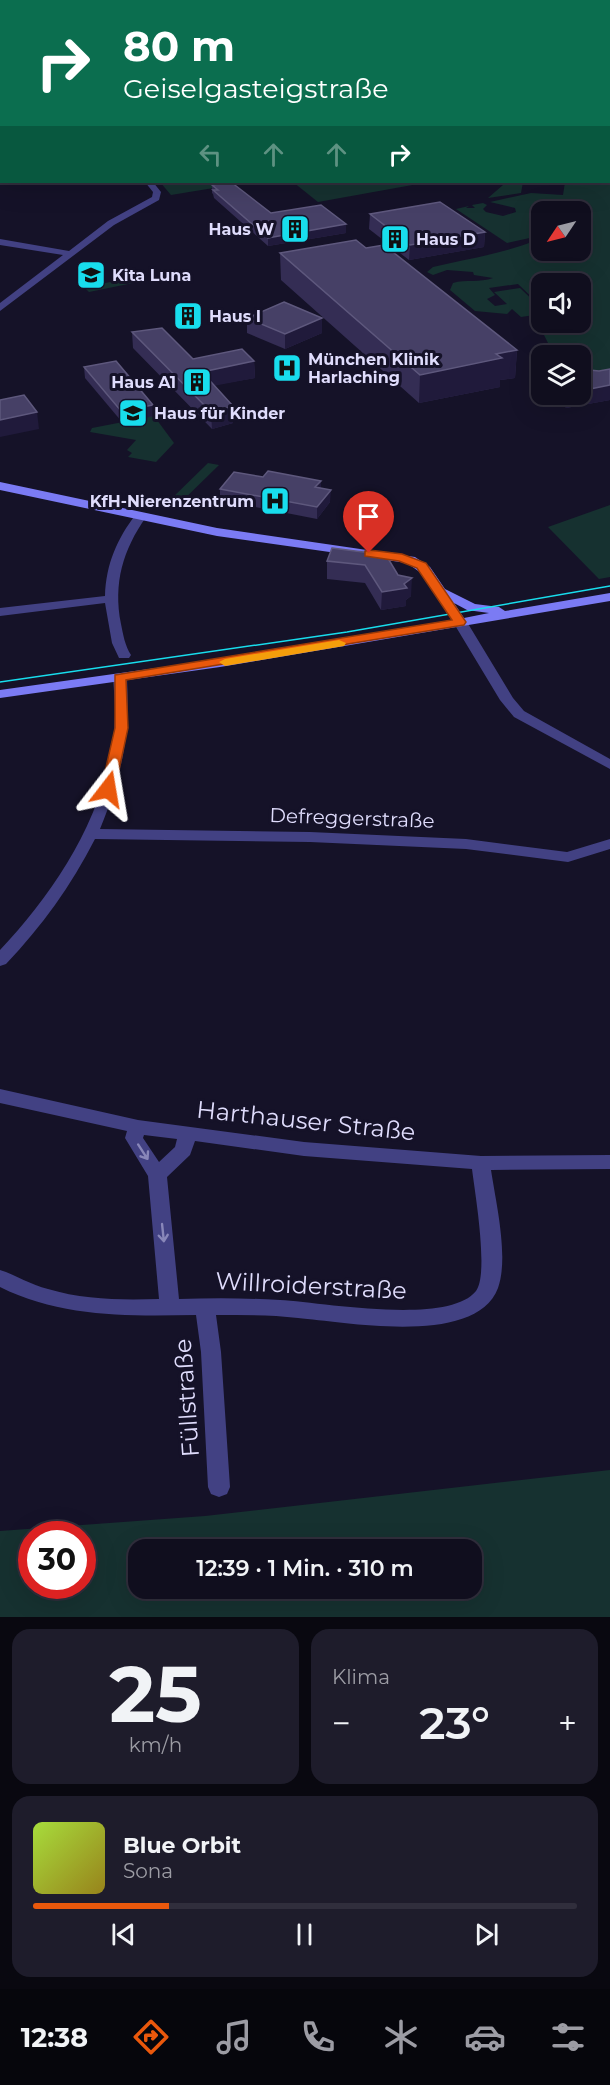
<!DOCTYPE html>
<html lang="de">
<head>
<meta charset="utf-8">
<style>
  :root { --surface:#100e1e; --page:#1e1c2b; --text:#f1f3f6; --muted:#9c9ca4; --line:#302e3c; --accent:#ea580c }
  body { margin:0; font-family:Montserrat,sans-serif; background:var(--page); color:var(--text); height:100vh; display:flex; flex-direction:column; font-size:22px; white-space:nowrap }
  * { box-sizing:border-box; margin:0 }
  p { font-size:20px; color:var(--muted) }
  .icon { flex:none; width:33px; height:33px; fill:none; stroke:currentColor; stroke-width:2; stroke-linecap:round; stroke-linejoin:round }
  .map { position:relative; height:1617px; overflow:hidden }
  .sheet { display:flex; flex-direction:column; gap:12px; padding:12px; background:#090810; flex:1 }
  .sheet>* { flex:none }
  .guide { position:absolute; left:0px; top:0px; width:610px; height:183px; box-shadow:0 6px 24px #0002,0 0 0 2px var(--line); background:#0b6e4f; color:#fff; overflow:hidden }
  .needle { width:39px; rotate:235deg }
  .buttons { position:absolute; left:531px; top:201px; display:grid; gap:12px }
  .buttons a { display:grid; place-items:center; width:60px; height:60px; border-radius:12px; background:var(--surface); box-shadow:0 6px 24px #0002,0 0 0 2px var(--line); font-size:30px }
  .speed { position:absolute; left:18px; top:1521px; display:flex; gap:12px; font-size:30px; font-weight:700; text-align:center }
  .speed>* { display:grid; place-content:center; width:78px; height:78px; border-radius:50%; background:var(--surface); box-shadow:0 6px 24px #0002,0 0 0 2px var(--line); line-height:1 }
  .speed .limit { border:9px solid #d22; background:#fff; color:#111 }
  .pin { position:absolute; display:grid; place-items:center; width:51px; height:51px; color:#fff; margin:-62px -26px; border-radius:50% 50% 50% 0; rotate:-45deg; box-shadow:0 0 6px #0007 }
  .pin .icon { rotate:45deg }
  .me { position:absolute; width:66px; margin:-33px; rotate:14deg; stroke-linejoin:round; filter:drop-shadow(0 0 4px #0008) }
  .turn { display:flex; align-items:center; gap:21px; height:126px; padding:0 24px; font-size:27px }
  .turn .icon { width:78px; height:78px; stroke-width:2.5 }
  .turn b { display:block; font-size:42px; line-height:51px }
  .lanes { display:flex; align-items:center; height:57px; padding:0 24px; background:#0003; justify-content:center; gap:30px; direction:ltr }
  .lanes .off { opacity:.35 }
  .big { font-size:45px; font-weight:600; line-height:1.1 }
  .sheet .tile { flex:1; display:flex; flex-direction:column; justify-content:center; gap:9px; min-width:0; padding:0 21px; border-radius:18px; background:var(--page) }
  .sheet .dial { align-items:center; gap:0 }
  .dial b { font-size:78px; line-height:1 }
  .song { display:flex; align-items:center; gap:18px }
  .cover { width:72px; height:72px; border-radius:9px; background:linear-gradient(135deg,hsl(80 70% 55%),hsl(50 70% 35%)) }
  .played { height:6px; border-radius:3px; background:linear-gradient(90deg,var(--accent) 25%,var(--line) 25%) }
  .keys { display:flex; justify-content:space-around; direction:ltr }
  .heat { display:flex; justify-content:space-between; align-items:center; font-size:33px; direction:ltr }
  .sheet .tiles { flex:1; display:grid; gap:12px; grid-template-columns:1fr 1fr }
  .tile:last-child { grid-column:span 2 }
  .trip { position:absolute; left:128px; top:1539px; width:354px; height:60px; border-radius:18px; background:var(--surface); box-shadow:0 6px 24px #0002,0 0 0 2px var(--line); font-weight:600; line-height:60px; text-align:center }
  .menu { display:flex; height:96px; justify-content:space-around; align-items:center; background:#06060c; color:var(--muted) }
  .menu .icon { width:42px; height:42px }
  .menu .on { color:var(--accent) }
  .menu b { font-size:27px; color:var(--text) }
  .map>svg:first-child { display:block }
  .green { fill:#163130; fill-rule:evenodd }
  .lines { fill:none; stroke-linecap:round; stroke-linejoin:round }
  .street { fill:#424183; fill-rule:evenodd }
  .secondary { fill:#7b7bf4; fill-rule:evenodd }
  .tram { stroke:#18dded; stroke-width:1.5 }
  .wall { fill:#342d54 }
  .shaded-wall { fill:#201a3b }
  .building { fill:#464066; stroke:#5e587d; stroke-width:1.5 }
  .oneway { stroke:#8987b9 }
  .route { fill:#ea580c; stroke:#983908; stroke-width:1.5 }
  .slow { fill:#f59e0b }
  .labels { text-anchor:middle; stroke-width:6; stroke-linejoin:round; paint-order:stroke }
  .far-poi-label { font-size:16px; font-weight:bold; fill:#dfdcfc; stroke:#151228; text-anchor:start }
  .street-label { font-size:20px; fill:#dfdcfc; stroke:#151228 }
  .near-street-label { font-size:24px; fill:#dfdcfc; stroke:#151228 }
</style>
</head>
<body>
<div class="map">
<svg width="610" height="1617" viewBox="0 0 610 1617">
  <rect width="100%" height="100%" fill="#151228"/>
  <g class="green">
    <path d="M0,0H610V377L581,373L580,356L554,355L544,335L554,323L580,322V284H542L541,306L518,284L489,288L495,295L487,299L495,306L507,304L494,292L520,288L541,308V314L521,317L512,309L507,314L475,311L450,290L453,283C466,279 480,283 493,278L474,275L473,272L447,270L433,275L427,272L433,267C466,259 502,254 534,241V237L507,243L456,209L469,206L466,208H475L472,205L483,203L487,205L483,209L486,212L503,216L516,212L515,208L490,202L531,193L563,195L565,182H609V2H2L1,118ZM542,212H580V250H542Z"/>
    <polygon points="160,182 250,182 171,195"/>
    <polygon points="293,182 429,182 318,202"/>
    <polygon points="507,182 523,182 521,193 488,198 503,185 510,185"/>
    <polygon points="116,269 132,269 143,281 89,292 84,287 121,280 119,278 123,276 112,270"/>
    <polygon points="154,416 174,443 156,462 128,457 132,453 127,450 136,440 90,432 92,428"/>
    <polygon points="208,463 219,465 175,508 164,506"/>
    <polygon points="610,505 610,577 599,579 548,527"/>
    <path d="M610,1470V1617H0V1531L205,1516ZM32,1534H82V1586H32ZM138,1550H471V1588H138Z"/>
  </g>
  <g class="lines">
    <g class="street">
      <rect x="0" y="120" width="2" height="4"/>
      <polygon points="0,161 2,161 0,167"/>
      <polygon points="145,182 153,182 161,192 159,200 114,225 0,311 0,303 63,255 0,245 0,239 69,251 108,221 152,197 153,192"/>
      <path d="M140,513L146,517C123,550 113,583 121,624C123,634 125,646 131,655L129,658H119L112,643L105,603L0,616V608L105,596C106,564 117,539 136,514Z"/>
      <polygon points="460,618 467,622 513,698 524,711 610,759 610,769 514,717 500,700 453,622"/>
      <path d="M120,674L127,678C130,737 122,775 100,829L310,832L466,839L567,852L610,839V849L568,862L466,849L310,842L95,839C71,886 42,926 6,964L0,966V950C59,888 113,803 115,715C115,703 114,690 113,678Z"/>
      <path d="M0,1089L138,1120L304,1142L481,1156L610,1155V1169L491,1170C496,1203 509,1257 498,1288C476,1347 346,1322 298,1318C271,1315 244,1315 216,1315L221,1352L230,1487L227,1494L219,1497L211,1494L208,1487L201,1352L196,1315C129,1316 62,1318 0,1287V1270C16,1275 31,1285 48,1289C84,1300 122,1300 159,1299L148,1176L125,1138L127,1131L0,1103ZM144,1135L177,1139L175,1147L159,1162L143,1138ZM195,1141L304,1156L472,1169C475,1193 489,1274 476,1291C448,1326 321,1302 280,1300C246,1298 213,1298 179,1299L167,1177L190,1155Z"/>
    </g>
    <path class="secondary" d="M0,482L217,528L415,557L430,567L445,589L475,604L499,607L505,611L610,593V601L220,667L0,698V690L220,659L452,620L421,573L407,563L217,536L0,490ZM454,603L467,610L489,613L464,618Z"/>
    <polyline class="tram" points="0,682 347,632 610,586"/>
  </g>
  <g class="wall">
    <polygon points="212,185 271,213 346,224 346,233 268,246 214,198 213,194 212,193"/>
    <polygon points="370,214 485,232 484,247 409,260 369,229"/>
    <polygon points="366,248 517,350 515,378 500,380 500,387 419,403 281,280 280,253"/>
    <polygon points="247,318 322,318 322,333 285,349 247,333"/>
    <polygon points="132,332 193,359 254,361 255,378 214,385 233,406 233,423 212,429 133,348"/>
    <polygon points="84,367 154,416 122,422 85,378"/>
    <polygon points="610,369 610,400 566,408 558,394 580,394 599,371"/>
    <polygon points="321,488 330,502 317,519 220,500 220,489"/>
    <polygon points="386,555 411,596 406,600 406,606 381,610 365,583 327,579 327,561"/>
  </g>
  <g class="shaded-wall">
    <polygon points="346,224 346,233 268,246 268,238"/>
    <polygon points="485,232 484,247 409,260 410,245"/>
    <polygon points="322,318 322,333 285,349 285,334"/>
    <polygon points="517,350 515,378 500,380 500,387 419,403 420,375 496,354"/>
    <polygon points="254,361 255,378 203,388 202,372"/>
    <polygon points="610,385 610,400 566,408 567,394 580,394 580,391"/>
    <polygon points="153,405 154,416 122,422 121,411"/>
    <polygon points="233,406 233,423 212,429 211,412"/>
    <polygon points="37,412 39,429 0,437 0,420"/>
    <polygon points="321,481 321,492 315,487"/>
    <polygon points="331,490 330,502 317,519 317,507"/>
    <polygon points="412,578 411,596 406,600 406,606 381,610 382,592 404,584"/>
  </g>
  <g class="building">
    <polygon points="231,182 271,213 321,205 346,224 268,238 213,190 218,190 212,185"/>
    <polygon points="440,202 485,232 410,245 370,214"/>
    <polygon points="356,240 366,248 384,245 517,350 496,354 502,358 420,375 280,253"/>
    <polygon points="284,302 322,318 285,334 247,318"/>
    <polygon points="162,328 193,359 242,349 254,361 202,372 233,406 211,412 132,332"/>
    <polygon points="116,361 153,405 121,411 84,367"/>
    <polygon points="580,369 599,371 610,369 610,385 580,391"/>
    <polygon points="24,395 37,412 0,420 0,400"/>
    <polygon points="268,471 321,481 315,487 331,490 317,507 220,489 234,472 263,477"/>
    <polygon points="332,548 386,555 398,575 412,578 404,584 407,588 382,592 365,565 327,561"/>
  </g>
  <defs><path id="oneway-shaft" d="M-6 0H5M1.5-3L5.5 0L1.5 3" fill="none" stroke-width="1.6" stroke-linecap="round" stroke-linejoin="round" transform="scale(1.5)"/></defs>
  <g class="oneway">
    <use href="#oneway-shaft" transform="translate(143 1152) rotate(57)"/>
    <use href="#oneway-shaft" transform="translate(163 1233) rotate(84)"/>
  </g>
  <polygon class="route" points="369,550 402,554 426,563 466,622 464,625 126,680 128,728 115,789 113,791 103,791 101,789 115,728 115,675 452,620 417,568 399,561 365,556 365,551"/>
  <polygon class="slow" points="339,640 346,643 344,646 225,666 219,662 225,659"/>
  <defs>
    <g id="building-square" transform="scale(1.5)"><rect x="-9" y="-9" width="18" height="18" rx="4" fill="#18dded" stroke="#151228"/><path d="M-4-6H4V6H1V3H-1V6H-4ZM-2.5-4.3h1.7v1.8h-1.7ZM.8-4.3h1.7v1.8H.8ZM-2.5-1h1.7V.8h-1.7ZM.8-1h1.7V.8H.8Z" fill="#111"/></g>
    <g id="school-square" transform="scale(1.5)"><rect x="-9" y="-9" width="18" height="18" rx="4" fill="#18dded" stroke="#151228"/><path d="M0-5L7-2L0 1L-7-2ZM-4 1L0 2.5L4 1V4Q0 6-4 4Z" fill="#111"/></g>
    <g id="hospital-square" transform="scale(1.5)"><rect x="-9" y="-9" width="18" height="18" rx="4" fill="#18dded" stroke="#151228"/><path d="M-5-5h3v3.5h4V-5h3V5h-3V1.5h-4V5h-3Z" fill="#111"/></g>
  </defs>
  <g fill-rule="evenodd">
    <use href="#building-square" x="295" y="229"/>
    <use href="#building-square" x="395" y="239"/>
    <use href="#school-square" x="91" y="275"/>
    <use href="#building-square" x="188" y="316"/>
    <use href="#hospital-square" x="287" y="368"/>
    <use href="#building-square" x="197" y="382"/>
    <use href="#school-square" x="133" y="413"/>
    <use href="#hospital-square" x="275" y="501"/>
  </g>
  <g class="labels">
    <g class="far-poi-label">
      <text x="274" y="235" text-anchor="end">Haus W</text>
      <text x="416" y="245">Haus D</text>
      <text x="112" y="281">Kita Luna</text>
      <text x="209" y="322">Haus I</text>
      <text x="308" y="365">München Klinik<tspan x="308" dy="18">Harlaching</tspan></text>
      <text x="176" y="388" text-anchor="end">Haus A1</text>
      <text x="154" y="419">Haus für Kinder</text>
      <text x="254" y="507" text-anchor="end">KfH-Nierenzentrum</text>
    </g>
    <g class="street-label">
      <text transform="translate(352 818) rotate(2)" y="7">Defreggerstraße</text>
    </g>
    <g class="near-street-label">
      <text transform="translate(306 1121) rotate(6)" y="8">Harthauser Straße</text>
      <text transform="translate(311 1286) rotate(3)" y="8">Willroiderstraße</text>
      <text transform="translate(187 1398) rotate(-94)" y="8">Füllstraße</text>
    </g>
  </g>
</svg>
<div class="buttons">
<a><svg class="needle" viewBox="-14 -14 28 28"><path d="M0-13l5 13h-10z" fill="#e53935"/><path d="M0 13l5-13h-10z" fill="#9c9ca4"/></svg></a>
<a><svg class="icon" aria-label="sound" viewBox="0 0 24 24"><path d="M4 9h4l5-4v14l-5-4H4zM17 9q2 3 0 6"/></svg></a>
<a><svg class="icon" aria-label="layers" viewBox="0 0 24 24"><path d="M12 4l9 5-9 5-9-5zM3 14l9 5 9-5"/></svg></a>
</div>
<div class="speed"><div class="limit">30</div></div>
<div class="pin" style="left:369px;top:553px;background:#d93025"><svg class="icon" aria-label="arrive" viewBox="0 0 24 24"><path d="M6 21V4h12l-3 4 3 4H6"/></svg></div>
<svg class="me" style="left:108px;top:789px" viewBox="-20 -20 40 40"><path d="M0-17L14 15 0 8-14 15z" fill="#ea580c" stroke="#fff" stroke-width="4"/></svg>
<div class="trip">12:39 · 1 Min. · 310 m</div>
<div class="guide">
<div class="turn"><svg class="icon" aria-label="right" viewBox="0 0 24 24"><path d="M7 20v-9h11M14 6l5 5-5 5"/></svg><div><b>80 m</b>Geiselgasteigstraße</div></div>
<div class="lanes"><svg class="icon off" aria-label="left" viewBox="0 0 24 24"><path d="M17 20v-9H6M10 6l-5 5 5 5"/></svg><svg class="icon off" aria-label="ahead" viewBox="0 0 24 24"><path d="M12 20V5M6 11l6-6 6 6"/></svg><svg class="icon off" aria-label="ahead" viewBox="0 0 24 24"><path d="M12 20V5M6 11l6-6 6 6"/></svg><svg class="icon" aria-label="right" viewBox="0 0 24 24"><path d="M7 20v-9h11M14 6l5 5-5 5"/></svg></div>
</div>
</div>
<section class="sheet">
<div class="tiles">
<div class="tile dial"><b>25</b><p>km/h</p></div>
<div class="tile"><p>Klima</p>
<div class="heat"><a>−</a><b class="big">23°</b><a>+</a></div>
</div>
<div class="tile">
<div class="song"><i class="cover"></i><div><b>Blue Orbit</b><p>Sona</p></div></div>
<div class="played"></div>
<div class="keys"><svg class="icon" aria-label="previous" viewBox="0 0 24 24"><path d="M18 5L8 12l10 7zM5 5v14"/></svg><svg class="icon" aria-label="pause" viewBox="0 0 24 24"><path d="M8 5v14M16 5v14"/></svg><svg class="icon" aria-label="next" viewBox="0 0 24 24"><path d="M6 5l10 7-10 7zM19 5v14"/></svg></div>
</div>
</div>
</section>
<nav class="menu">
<b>12:38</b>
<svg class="icon on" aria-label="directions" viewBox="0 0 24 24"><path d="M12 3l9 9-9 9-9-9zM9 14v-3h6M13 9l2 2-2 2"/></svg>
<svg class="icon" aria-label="music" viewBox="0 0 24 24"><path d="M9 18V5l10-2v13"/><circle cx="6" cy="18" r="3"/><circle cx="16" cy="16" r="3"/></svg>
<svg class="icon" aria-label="phone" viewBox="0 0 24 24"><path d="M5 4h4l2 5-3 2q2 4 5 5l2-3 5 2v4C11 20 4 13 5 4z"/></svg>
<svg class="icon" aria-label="climate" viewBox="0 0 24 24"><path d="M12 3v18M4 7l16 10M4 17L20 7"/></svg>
<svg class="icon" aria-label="car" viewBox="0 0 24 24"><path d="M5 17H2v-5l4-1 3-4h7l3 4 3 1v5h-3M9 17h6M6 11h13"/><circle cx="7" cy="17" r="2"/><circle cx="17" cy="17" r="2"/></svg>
<svg class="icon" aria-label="filters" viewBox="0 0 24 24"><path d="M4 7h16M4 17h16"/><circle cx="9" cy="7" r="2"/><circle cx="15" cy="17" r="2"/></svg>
</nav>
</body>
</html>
